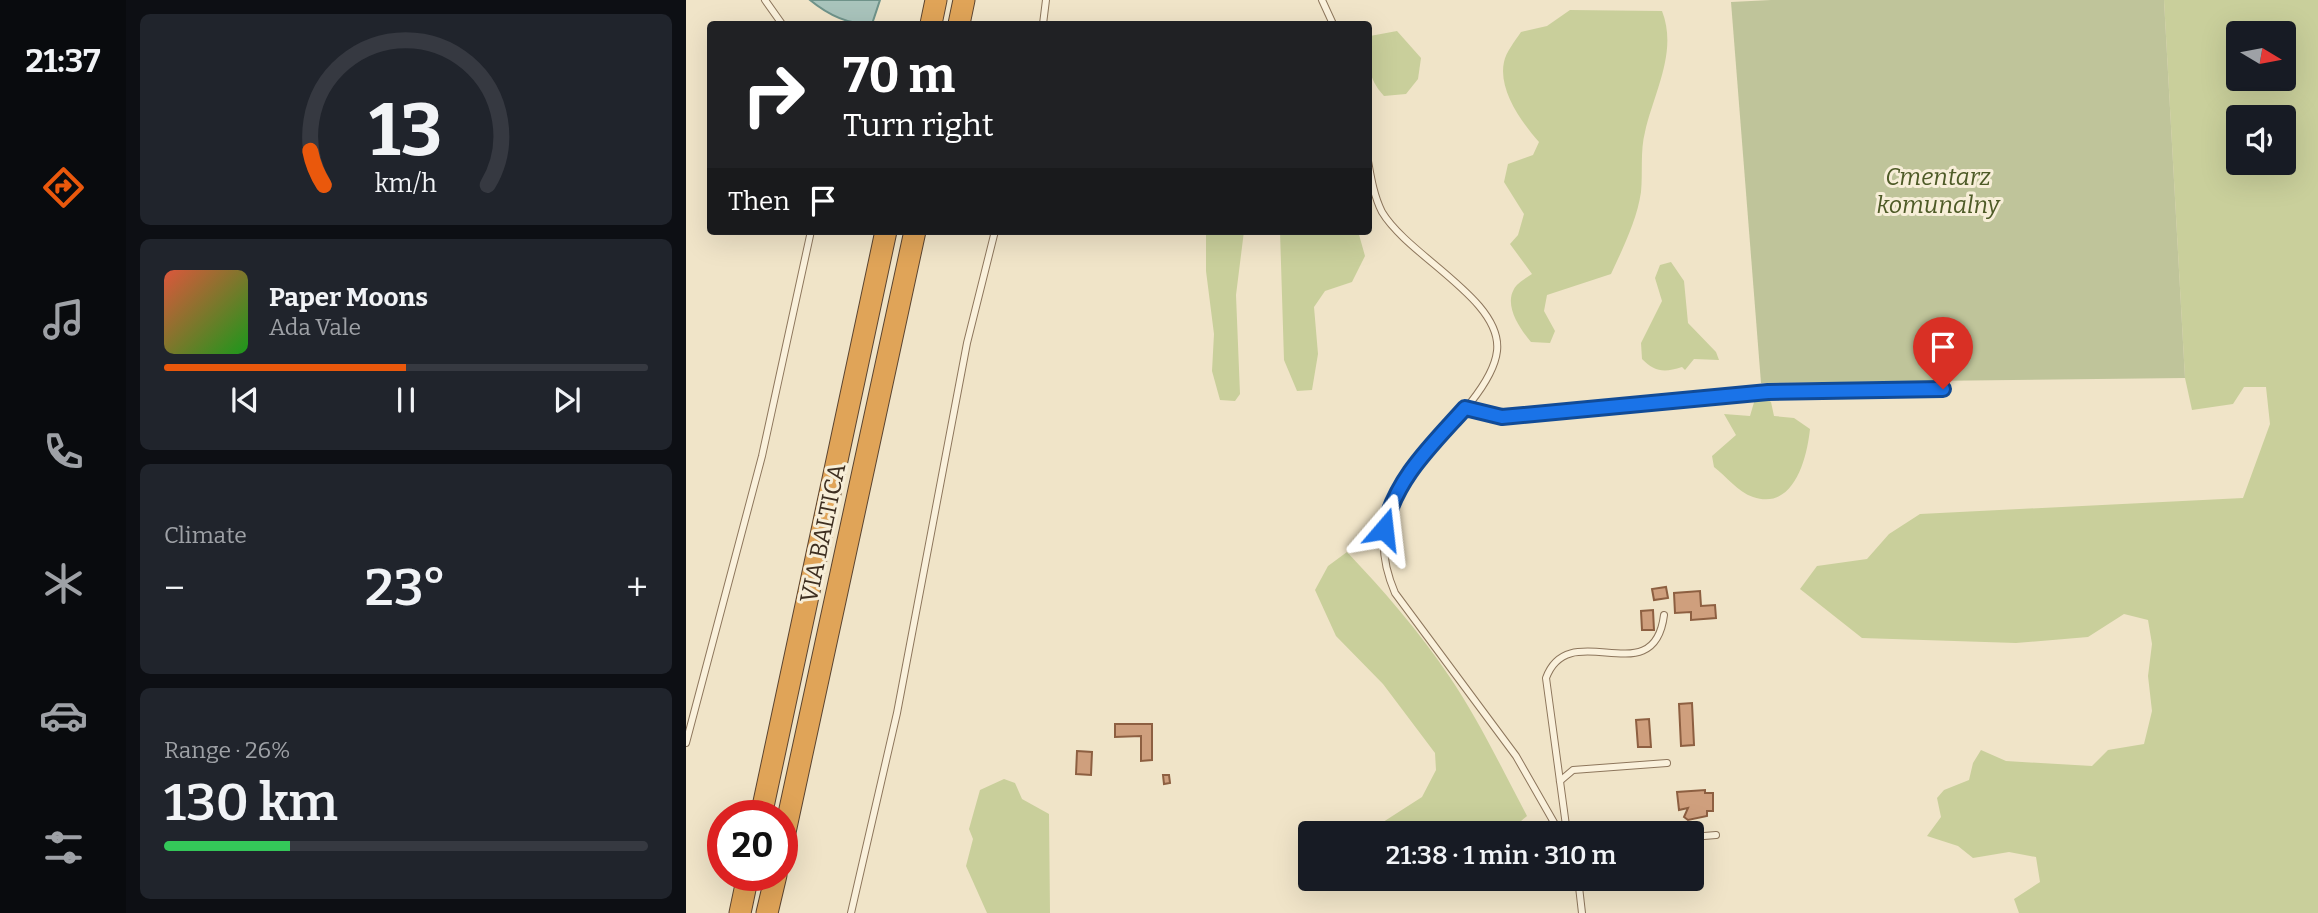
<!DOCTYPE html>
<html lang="en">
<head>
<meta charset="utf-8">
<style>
  :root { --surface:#171b24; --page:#20242c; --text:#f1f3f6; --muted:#9ea1a6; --line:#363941; --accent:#ea580c }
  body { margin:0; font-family:Bitter,serif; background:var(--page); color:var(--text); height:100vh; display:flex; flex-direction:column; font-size:26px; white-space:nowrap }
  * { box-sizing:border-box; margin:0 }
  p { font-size:23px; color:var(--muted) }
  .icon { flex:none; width:38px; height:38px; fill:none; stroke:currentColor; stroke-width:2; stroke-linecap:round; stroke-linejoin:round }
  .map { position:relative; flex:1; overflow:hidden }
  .panel { display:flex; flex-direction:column; gap:14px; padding:14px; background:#0d0f14; width:560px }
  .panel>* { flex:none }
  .banner { position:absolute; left:21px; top:21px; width:665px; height:214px; border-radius:7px; box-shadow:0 7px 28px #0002; background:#202124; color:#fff; overflow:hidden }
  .needle { width:46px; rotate:100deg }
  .fabs { position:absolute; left:1540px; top:21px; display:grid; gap:14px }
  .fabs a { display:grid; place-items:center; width:70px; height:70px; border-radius:7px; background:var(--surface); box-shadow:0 7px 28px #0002; font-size:35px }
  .speed { position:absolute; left:21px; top:800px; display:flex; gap:14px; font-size:35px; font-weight:700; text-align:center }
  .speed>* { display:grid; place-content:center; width:91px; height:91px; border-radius:50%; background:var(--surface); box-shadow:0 7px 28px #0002; line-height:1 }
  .speed .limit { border:10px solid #d22; background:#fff; color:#111 }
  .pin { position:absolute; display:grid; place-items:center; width:60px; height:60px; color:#fff; margin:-72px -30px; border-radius:50% 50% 50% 0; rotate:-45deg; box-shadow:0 0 7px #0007 }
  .pin .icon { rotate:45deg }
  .me { position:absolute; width:77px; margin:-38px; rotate:17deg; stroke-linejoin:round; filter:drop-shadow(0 0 5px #0008) }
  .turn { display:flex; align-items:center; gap:24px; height:147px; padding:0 21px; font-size:32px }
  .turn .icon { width:91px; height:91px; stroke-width:2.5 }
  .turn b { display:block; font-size:49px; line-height:60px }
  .then { display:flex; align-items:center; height:66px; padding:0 21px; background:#0003; gap:14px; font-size:26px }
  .big { font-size:52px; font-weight:600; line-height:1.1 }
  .panel .card { flex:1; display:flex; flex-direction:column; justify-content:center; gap:10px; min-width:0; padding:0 24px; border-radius:10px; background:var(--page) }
  .panel .dial { align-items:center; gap:0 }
  .dial svg { height:182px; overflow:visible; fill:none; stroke:var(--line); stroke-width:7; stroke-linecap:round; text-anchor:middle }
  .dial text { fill:var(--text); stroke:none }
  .song { display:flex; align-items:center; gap:21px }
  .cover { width:84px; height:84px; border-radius:10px; background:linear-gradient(135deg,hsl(10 70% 55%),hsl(120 70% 35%)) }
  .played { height:7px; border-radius:4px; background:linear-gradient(90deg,var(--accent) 50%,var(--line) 50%) }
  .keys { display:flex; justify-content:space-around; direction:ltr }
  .heat { display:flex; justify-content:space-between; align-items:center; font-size:38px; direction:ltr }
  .charge { height:10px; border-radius:5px; background:linear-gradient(90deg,#34c759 26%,var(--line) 0) }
  .trip { position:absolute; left:612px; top:821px; width:406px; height:70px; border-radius:7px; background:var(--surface); box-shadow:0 7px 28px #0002; font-weight:600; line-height:70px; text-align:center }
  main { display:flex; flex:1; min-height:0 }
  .tab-bar { display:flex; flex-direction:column; width:126px; justify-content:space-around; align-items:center; background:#090b0e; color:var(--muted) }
  .tab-bar .icon { width:49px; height:49px }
  .tab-bar .selected { color:var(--accent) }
  .tab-bar b { font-size:32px; color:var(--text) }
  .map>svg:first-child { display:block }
  .green { fill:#c9cf9b; fill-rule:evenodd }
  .cemetery { fill:#bfc49a }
  .water { fill:#a9c4bc; stroke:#6f938a; stroke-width:2 }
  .building { fill:#cf9f7d; stroke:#8d5f41; stroke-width:2 }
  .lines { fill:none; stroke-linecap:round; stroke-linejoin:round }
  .lane-casing { stroke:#8d765c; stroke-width:8 }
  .highway-casing { stroke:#5b4430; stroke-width:23 }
  .lane { stroke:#faf1dc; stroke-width:6 }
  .highway { stroke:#e0a458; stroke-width:21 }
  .route-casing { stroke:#114b97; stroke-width:18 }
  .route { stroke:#1a73e8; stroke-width:12 }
  .labels { text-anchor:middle; stroke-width:6; stroke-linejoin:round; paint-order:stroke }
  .park-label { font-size:24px; font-style:italic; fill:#4d5a26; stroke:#f7eed8 }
  .street-label { font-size:24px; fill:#3d2e20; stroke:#f7eed8 }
</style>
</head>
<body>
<main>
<nav class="tab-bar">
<b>21:37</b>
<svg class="icon selected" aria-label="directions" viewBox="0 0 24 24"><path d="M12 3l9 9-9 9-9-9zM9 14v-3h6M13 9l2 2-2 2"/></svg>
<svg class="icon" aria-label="music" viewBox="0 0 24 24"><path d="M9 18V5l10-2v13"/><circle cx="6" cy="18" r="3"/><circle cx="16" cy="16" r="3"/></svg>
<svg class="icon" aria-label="phone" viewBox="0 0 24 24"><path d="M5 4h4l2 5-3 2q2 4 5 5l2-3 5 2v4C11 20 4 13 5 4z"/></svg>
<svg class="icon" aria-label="climate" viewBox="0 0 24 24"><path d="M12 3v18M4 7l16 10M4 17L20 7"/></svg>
<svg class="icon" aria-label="car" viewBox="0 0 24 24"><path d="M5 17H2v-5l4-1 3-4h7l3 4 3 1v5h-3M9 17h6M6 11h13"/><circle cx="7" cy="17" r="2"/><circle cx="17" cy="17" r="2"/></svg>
<svg class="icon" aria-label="filters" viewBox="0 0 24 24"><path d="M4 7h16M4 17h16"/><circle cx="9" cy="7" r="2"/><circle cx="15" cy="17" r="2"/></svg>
</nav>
<section class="panel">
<div class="card dial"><svg viewBox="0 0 100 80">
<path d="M14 69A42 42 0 1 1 86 69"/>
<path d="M14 69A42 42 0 0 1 8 54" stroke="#ea580c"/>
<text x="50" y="56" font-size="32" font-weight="700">13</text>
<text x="50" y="72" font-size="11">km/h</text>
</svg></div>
<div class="card">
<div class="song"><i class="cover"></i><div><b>Paper Moons</b><p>Ada Vale</p></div></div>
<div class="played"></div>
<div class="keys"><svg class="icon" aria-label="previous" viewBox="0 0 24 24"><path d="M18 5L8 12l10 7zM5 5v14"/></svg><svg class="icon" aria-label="pause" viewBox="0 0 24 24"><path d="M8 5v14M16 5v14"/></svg><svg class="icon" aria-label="next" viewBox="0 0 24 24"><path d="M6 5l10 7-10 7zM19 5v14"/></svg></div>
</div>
<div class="card"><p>Climate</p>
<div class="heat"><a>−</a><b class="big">23°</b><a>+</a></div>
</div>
<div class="card"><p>Range · 26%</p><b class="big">130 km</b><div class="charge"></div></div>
</section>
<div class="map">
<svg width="1632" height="913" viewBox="0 0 1632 913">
  <rect width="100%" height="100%" fill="#f0e4c8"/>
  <g class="green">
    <path d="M1478,0H1632V913H1333L1328,899L1354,882L1350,857L1323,852L1287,858L1272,846L1241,836L1255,817L1251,798L1258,790L1283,780L1287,763L1295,750L1320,761L1406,766L1422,750L1458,744L1466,711L1462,676L1466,644L1462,620L1438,614L1402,637L1330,643L1176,638L1114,589L1131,566L1181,559L1203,534L1234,514L1557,498L1584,424L1580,387H1558L1547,404L1506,410L1499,378ZM1552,33H1598V79H1552ZM1552,117H1598V163H1552Z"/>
    <path d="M884,10L976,11C992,52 968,92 959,132C954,151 957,173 955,192C951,220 937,248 925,274L861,295L858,311L869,331L864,343L845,342C834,329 818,306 828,289C831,283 840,278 846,274L824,244L832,235L838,214L818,182L822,164L847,155L853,142C835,122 812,89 818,62C820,52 829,41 835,32L861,26Z"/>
    <path d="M711,31L735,58L732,79L720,94L698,96C681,78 681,60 684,36Z"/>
    <polygon points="520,231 558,231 550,295 554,394 549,401 534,400 526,371 528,334 520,271"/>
    <polygon points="594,231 672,231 679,256 666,282 639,291 628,307 632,354 626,390 611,391 598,360"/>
    <path d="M985,262L998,281L1002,323L1030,352L1033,360L1008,359L999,370L996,367C978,373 969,372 956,359L955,343L976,301L969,278L974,265Z"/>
    <path d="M1077,397L1085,402L1088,416L1108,418L1124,429C1121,458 1108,511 1067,497C1052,492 1040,476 1028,467L1026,456L1050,435L1038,414L1064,416L1069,399Z"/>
    <path d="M661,552C697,590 733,631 763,676C793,720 816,769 841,816L821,833H680L736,797L750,770L749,753L697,684L650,636L629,590L642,566Z"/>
    <polygon points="318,779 329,783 336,799 363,814 364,913 301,913 280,866 287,839 283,829 294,790"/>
  </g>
  <polygon class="cemetery" points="1085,0 1478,0 1499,378 1075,383 1045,2"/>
  <path class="water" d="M124,0H194L186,24C163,25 141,14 124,0Z"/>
  <g class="building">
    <polygon points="980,587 982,598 968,600 966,589"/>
    <polygon points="1014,591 1015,606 1029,605 1030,618 1005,620 1005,612 989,613 988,593"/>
    <polygon points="967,610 968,630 956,630 955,611"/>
    <polygon points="1006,703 1008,745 995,746 993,704"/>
    <polygon points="963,719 965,747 952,747 950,720"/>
    <polygon points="429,724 466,724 466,760 455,761 455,736 429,737"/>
    <polygon points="391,751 406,752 405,775 390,774"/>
    <polygon points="477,775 483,775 484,783 478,784"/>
    <polygon points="1019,790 1019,793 1027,793 1027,811 1021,811 1021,816 1002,820 998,817 1002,808 993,810 991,792"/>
  </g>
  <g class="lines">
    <g class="lane-casing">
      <g id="lane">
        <polyline points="79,0 96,24"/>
        <polyline points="636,0 647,24"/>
        <polyline points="357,24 360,0"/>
        <path d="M682,161C685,178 688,196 696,212C723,257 817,300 811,351C809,369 796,388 785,402C735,463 671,505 709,593L830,756L874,833"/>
        <polyline points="779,408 816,417 1082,392 1257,389"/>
        <polyline points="0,743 76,456 125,231"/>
        <polyline points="874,781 887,770 981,763"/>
        <path d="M881,833L860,678C883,615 968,695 978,615"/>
        <polyline points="1006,837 1030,835"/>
        <polyline points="892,878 896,913"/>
        <polyline points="165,913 211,713 281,343 309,231"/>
      </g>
    </g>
    <g class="highway-casing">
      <g id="highway">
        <polyline points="245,24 250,0"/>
        <polyline points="273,24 278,0"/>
        <polyline points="75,816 200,231"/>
        <polyline points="96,846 229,231"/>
        <polyline points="54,913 62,875"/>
        <polyline points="81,913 90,875"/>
      </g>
    </g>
    <use href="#lane" class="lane"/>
    <use href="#highway" class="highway"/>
  </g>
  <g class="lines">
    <g class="route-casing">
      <path id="route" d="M698,529C710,478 745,446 779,408L816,417L1082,392L1257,389"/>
    </g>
    <use href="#route" class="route"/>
  </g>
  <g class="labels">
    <g class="park-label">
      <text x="1252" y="185">Cmentarz<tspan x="1252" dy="28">komunalny</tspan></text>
    </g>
    <g class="street-label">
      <text transform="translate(137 533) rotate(-78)" y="8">VIA BALTICA</text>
    </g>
  </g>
</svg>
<div class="fabs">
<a><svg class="needle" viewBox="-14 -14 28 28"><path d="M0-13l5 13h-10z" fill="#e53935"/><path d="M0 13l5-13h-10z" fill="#9ea1a6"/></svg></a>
<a><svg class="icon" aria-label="sound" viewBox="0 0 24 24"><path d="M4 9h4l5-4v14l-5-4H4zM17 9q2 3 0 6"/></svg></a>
</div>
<div class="speed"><div class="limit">20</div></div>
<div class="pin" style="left:1257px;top:389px;background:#d93025"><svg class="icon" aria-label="arrive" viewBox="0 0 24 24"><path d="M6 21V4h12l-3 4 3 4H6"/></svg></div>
<svg class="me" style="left:698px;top:529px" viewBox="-20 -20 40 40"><path d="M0-17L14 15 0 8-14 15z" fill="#1a73e8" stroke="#fff" stroke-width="4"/></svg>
<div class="trip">21:38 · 1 min · 310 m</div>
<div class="banner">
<div class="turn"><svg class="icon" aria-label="right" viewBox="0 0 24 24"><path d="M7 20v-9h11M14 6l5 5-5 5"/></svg><div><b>70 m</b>Turn right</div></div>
<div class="then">Then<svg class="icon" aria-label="arrive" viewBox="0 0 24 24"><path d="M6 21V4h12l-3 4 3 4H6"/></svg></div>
</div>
</div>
</main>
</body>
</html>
